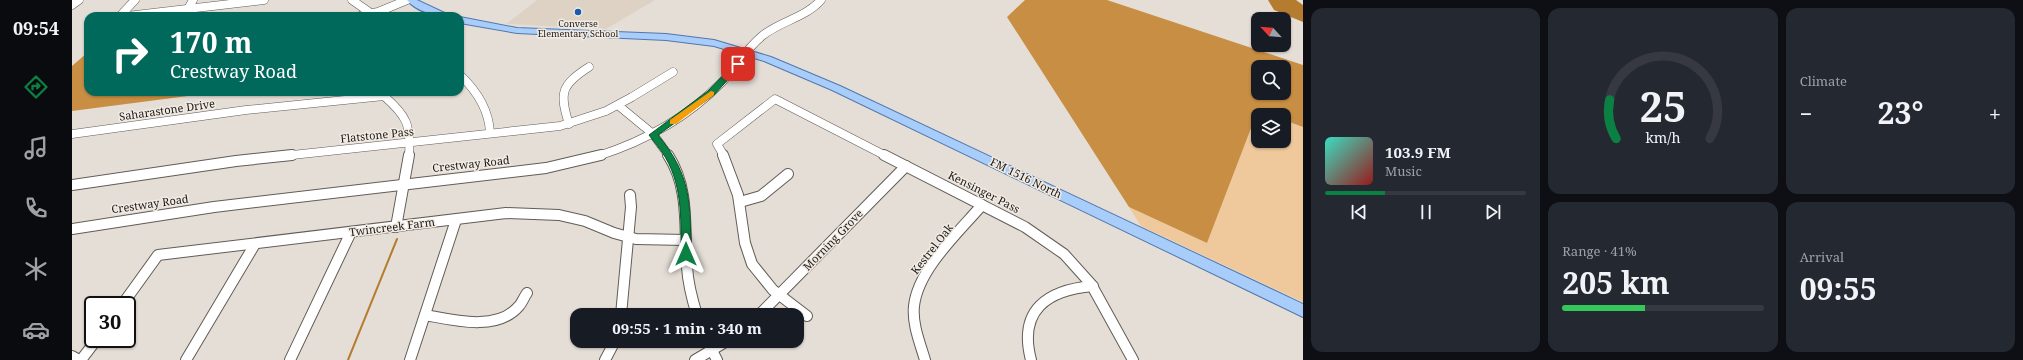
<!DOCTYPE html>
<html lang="en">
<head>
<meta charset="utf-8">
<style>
  :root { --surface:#171b24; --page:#242831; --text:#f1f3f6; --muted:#9ea1a6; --line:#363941; --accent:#0b8043 }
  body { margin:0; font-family:"Noto Serif",serif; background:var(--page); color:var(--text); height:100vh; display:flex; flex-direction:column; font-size:15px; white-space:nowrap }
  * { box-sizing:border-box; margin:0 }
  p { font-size:13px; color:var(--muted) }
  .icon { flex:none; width:22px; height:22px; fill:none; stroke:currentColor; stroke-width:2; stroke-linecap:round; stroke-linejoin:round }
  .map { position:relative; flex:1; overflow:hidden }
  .side { display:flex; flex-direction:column; gap:8px; padding:8px; background:#0d0f14; width:720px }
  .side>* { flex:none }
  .top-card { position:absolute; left:12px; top:12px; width:380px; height:84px; border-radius:12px; box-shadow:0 1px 3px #0004; background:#00695c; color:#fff; overflow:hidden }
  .needle { width:26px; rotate:296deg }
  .buttons { position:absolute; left:1179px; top:12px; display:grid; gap:8px }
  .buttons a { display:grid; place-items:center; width:40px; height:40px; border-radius:8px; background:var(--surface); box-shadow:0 1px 3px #0004; font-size:20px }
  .speed { position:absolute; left:12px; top:296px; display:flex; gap:8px; font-size:20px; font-weight:700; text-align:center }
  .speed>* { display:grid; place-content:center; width:52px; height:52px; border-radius:50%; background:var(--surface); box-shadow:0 1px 3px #0004; line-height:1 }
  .speed .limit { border:2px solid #111; border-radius:6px; background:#fff; color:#111 }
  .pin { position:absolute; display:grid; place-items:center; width:34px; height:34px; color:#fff; margin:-17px; border-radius:8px; box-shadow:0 2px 6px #0006 }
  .me { position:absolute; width:44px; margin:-22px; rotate:0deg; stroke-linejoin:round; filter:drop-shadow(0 0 3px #0008) }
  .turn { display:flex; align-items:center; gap:14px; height:84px; padding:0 20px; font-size:18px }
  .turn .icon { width:52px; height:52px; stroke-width:2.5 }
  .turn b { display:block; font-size:28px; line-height:34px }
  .big { font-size:30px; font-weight:700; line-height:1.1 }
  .side .card { flex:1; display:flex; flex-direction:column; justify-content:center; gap:6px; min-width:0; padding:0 14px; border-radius:12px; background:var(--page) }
  .side .dial { align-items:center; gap:0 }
  .dial svg { height:104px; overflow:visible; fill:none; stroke:var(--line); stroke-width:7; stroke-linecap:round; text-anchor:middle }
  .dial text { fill:var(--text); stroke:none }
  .song { display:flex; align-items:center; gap:12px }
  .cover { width:48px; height:48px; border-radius:6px; background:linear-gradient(135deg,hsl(170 70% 55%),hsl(0 70% 35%)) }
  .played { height:4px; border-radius:2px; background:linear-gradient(90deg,var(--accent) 30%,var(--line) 30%) }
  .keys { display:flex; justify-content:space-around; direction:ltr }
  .heat { display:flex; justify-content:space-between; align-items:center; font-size:22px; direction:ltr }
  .charge { height:6px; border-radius:3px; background:linear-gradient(90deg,#34c759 41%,var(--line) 0) }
  .side .tiles { flex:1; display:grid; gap:8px; grid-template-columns:repeat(3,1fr) }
  .card:first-child { grid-row:span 2 }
  .trip { position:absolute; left:498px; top:308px; width:234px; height:40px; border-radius:12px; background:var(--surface); box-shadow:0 1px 3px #0004; font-weight:700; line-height:40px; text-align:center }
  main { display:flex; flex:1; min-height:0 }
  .tab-bar { display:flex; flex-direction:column; width:72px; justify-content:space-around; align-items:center; background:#090b0e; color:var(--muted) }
  .tab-bar .icon { width:28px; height:28px }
  .tab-bar .current { color:var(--accent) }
  .tab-bar b { font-size:18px; color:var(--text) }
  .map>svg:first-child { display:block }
  .built { fill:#ded2c5 }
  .green { fill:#efc89b }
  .forest { fill:#c88e43; fill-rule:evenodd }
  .water { fill:#b57c30 }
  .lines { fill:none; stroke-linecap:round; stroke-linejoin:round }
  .stream { stroke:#b57c30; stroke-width:2 }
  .minor-far1-casing { stroke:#615c55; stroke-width:9 }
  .minor-casing { stroke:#615c55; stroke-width:12 }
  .major-casing { stroke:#5178aa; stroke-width:2 }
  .minor-far1 { stroke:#fff; stroke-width:8 }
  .minor { stroke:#fff; stroke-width:10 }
  .major { fill:#a8cdfb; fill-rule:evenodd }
  .route { fill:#0b8043; stroke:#07532c }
  .slow { fill:#f59e0b }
  .poi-dot { fill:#155cac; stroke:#f2ebe4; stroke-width:1.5 }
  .labels { text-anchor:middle; stroke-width:3; stroke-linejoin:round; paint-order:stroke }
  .far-poi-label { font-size:9px; fill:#1b1916; stroke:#f2ebe4 }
  .street-label { font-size:11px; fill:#1b1916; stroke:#f2ebe4 }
</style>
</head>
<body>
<main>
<nav class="tab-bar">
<b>09:54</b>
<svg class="icon current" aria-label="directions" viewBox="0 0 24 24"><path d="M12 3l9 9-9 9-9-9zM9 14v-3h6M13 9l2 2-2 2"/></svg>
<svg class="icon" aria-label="music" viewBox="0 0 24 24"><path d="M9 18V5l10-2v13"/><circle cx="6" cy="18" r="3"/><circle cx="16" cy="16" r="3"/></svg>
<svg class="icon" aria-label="phone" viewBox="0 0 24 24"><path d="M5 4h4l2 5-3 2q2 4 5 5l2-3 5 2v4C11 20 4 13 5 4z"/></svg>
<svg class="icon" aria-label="climate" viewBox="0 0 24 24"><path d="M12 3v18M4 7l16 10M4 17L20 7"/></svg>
<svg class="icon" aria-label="car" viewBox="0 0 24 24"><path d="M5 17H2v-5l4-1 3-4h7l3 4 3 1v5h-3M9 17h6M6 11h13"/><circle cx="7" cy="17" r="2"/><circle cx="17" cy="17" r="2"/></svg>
</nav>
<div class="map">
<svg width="1231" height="360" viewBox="0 0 1231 360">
  <rect width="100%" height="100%" fill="#e5ded7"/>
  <polygon class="built" points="465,0 583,0 534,29 434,24"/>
  <polygon class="green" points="1186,110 1200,115 1186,115 1186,141 1212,141 1212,120 1231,127 1231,302 1069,226 1057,207 1135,243"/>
  <g class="forest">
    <path d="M953,0H1035L1231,65V127L1212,120V115H1200L1186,110L1135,243L1057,207L935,17ZM1186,67H1212V93H1186Z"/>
    <polygon points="16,52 16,92 147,92 0,111 0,66"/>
  </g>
  <polygon class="water" points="1196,0 1224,0 1231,5 1231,22 1202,10"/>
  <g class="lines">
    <polyline class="stream" points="276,360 325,239"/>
    <g class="minor-far1-casing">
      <g id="minor-far1">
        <polyline points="280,0 300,14"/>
        <polyline points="0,5 7,0"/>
        <polyline points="116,9 121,0"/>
        <polyline points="48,16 63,0"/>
        <polyline points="55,16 192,0"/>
        <polyline points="288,16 306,12 335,0"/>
        <path d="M388,75C405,91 417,109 418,133"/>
        <polyline points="547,106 581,134 597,156"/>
        <path d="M497,124C487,93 489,85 517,67"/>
        <path d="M0,134L174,110L312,96C335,116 339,125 337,156"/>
        <polyline points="211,156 488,126 534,111 560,97 601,72"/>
        <path d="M526,156C573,141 615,118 650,82C664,67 674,49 690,36C708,21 733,18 749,0"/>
        <polyline points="652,156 645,144 703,99 814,156"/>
      </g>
    </g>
    <g class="minor-casing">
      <g id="minor">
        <path d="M596,155C618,188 612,230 615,267C616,283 620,299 625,315"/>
        <polyline points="651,155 666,195 673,243 680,264 701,290 735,316"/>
        <polyline points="812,155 953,227 992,254 1019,284 1061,360"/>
        <polyline points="0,185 164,161 220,155"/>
        <polyline points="668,202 689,196 716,174"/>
        <polyline points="324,227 337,155"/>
        <polyline points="0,229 142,207 474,168 529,155"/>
        <polyline points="50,305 86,255 434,213 487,215 513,221 542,233 564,239 614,240"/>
        <path d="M353,315C381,320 425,332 447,306C450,303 452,297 455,293"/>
        <polyline points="549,315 559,207 558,195"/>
        <polyline points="687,315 834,166"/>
        <polyline points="635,341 645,360"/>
        <polyline points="0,356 7,360"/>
        <polyline points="9,360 25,339"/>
        <polyline points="114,360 183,244"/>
        <polyline points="218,360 279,232"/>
        <polyline points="338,360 384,220"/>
        <polyline points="533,360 543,341"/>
        <polyline points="623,360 655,341"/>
        <path d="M853,360C848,343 840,324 842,306C846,269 887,232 910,205"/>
        <path d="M959,360C946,310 975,290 1021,286"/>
      </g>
    </g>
    <g class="major-casing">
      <g id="major">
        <path d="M335,0H345L379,16C363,16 345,12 335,0Z"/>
        <polygon points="388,17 445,28 594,34 642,40 699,57 768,86 1231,304 1231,317 760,90 692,61 642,46 594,40 445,33 388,23"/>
      </g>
    </g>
    <use href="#minor-far1" class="minor-far1"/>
    <use href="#minor" class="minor"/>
    <use href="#major" class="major"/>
  </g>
  <path class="route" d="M664,62L670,64L642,95L586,135C620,176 618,204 619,254L614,258L609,254C609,218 611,183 590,152C586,146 581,141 577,135L636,91Z"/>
  <polygon class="slow" points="639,91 642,92 642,95 604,124 598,124 598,120"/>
  <circle class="poi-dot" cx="506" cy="12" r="4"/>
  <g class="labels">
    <g class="far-poi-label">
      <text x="506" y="27">Converse<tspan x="506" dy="10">Elementary School</tspan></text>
    </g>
    <g class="street-label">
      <text transform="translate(95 110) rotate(-8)" y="4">Saharastone Drive</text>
      <text transform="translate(305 135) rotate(-6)" y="4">Flatstone Pass</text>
      <text transform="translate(399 164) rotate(-6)" y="4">Crestway Road</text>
      <text transform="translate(954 178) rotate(26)" y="4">FM 1516 North</text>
      <text transform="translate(912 192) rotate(27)" y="4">Kensinger Pass</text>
      <text transform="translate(78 204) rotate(-8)" y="4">Crestway Road</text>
      <text transform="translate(320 227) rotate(-7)" y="4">Twincreek Farm</text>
      <text transform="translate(761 240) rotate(-46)" y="4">Morning Grove</text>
      <text transform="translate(860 249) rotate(-52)" y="4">Kestrel Oak</text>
    </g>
  </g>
</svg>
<div class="buttons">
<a><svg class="needle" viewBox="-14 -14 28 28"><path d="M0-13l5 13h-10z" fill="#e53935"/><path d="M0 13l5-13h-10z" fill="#9ea1a6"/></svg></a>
<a><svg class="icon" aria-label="search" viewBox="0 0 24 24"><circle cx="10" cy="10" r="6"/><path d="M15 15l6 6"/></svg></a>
<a><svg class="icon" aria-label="layers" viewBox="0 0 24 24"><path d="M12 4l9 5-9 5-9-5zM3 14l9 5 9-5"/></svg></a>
</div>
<div class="speed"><div class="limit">30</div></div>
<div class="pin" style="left:666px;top:64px;background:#d93025"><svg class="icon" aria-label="arrive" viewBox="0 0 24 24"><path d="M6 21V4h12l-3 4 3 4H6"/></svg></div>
<svg class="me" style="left:614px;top:254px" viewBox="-20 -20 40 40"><path d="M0-17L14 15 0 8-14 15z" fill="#0b8043" stroke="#fff" stroke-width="4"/></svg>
<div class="trip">09:55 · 1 min · 340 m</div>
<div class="top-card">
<div class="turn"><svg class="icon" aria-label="right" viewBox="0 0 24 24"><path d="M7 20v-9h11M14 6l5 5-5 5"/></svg><div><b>170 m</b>Crestway Road</div></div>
</div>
</div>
<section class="side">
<div class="tiles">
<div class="card">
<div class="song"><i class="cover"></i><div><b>103.9 FM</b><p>Music</p></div></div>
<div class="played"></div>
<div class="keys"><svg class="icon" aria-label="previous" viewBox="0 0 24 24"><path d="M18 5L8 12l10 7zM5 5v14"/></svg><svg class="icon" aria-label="pause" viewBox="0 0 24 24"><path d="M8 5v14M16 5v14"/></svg><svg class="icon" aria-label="next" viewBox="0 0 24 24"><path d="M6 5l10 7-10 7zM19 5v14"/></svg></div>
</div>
<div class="card dial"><svg viewBox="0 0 100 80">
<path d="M14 69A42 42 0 1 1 86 69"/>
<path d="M14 69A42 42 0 0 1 9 39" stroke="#0b8043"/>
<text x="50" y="56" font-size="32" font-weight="700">25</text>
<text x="50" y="72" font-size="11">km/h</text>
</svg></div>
<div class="card"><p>Climate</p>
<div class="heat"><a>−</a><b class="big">23°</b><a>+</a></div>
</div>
<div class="card"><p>Range · 41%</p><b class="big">205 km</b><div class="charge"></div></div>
<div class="card"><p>Arrival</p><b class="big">09:55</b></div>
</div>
</section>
</main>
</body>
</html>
